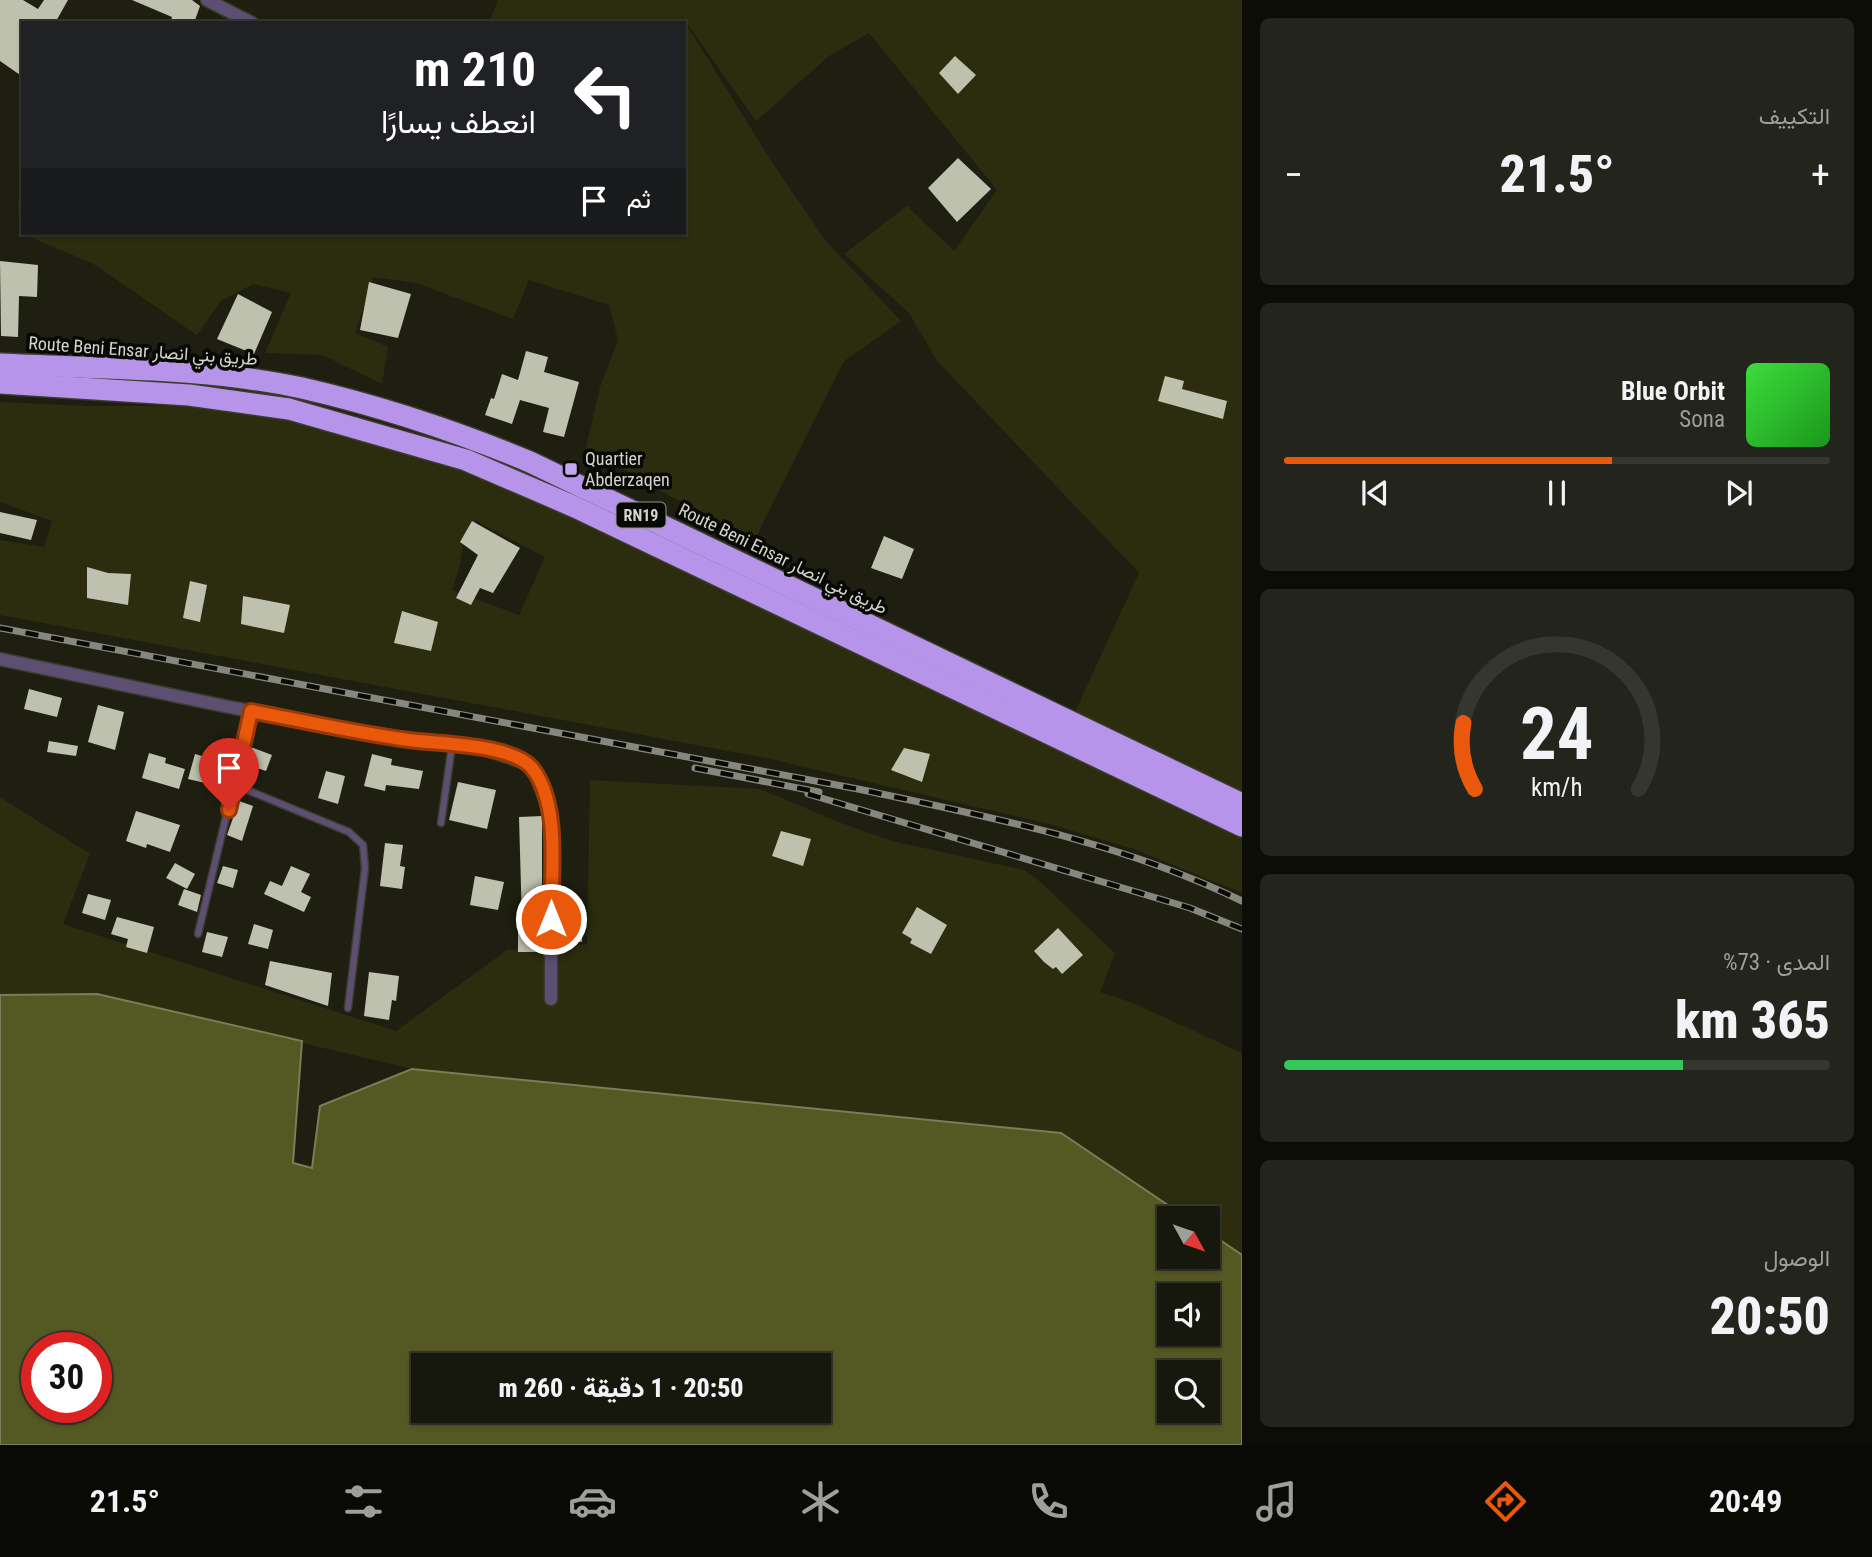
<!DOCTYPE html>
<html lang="ar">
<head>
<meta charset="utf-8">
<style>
  :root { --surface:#16170d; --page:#23241b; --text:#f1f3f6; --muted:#9e9f9d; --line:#35362e; --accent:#ea580c }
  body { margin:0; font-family:"Roboto Condensed",Vazirmatn,sans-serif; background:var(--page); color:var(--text); direction:rtl; height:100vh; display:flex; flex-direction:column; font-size:26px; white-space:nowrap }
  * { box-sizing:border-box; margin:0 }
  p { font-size:23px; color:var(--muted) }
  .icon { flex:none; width:38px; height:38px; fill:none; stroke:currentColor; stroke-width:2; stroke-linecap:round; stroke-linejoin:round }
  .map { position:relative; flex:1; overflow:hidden; direction:ltr }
  .sheet { display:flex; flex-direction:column; gap:18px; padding:18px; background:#0c0d07; width:630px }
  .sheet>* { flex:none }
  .top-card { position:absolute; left:21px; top:21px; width:665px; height:214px; border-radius:0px; box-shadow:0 2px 5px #0004,0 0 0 2px var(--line); direction:rtl; background:#202124; color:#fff; overflow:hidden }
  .needle { width:46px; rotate:130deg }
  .tools { position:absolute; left:1157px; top:1206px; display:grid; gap:14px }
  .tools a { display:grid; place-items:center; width:63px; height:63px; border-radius:0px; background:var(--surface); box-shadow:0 2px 5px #0004,0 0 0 2px var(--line); font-size:35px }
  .speed { position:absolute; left:21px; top:1332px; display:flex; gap:14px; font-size:35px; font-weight:700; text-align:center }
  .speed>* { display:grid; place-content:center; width:91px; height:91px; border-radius:50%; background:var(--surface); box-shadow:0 2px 5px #0004,0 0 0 2px var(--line); line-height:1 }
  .speed .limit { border:10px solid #d22; background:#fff; color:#111 }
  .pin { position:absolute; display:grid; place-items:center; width:60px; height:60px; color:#fff; margin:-72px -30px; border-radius:50% 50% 50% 0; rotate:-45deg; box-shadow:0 0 7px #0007 }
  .pin .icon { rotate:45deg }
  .me { position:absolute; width:77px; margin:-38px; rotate:0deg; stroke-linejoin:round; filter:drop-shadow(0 0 5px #0008) }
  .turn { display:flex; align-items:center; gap:24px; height:147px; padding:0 35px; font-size:32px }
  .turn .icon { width:91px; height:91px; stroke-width:2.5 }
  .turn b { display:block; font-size:49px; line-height:60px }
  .then { display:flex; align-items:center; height:66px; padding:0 35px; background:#0003; gap:14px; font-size:26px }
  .big { font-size:52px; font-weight:800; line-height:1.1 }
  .sheet .tile { flex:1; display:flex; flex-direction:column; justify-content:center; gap:10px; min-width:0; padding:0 24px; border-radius:10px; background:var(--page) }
  .sheet .dial { align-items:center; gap:0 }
  .dial svg { height:182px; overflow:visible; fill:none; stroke:var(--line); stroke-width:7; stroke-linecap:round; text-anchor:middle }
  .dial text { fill:var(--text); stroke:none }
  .song { display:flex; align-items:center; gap:21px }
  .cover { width:84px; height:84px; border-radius:10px; background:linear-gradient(135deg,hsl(120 70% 55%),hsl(120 70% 35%)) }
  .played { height:7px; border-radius:4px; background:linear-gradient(90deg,var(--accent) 60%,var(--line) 60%) }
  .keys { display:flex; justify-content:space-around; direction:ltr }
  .heat { display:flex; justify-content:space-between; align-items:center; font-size:38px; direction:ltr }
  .charge { height:10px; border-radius:5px; background:linear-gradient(90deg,#34c759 73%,var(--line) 0) }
  .trip { position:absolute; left:411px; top:1353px; width:420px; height:70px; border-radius:0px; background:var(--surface); box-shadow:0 2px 5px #0004,0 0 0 2px var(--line); font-weight:800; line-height:70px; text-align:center; direction:rtl }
  .menu { display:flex; height:112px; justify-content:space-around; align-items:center; background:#090905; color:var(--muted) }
  .menu .icon { width:49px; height:49px }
  .menu .selected { color:var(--accent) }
  .menu b { font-size:32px; color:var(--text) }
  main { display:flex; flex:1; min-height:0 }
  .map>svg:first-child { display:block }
  .green { fill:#2b2d0e; fill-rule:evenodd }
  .water { fill:#545822; stroke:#7a7d55; stroke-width:2; fill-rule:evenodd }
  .building { fill:#bec1ae }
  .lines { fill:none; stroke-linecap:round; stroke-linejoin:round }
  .lane-casing { stroke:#3b3c2f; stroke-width:9 }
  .street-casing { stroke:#3b3c2f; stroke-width:15 }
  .highway-casing { stroke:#3b3c2f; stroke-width:24 }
  .lane { stroke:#5d4f72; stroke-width:6 }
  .street { stroke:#5d4f72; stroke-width:12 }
  .highway { stroke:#b694e9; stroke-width:21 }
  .rail-casing { stroke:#87887d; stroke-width:7 }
  .rail { stroke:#080804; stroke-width:4.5; stroke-dasharray:13; stroke-linecap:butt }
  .route-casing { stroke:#983908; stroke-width:18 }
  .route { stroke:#ea580c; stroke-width:12 }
  .poi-dot { fill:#c4a7f1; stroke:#080804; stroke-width:2.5 }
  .labels { text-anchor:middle; stroke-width:7; stroke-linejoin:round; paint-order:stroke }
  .shield { fill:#080804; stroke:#96978f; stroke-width:2 }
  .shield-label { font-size:16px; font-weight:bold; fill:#d3d4cb }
  .street-label { font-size:18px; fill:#d3d4cb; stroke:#080804 }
  .poi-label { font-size:18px; fill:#d3d4cb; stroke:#080804; text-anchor:start }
</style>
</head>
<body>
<main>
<section class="sheet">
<div class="tile"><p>التكييف</p>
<div class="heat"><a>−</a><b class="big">21.5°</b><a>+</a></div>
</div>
<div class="tile">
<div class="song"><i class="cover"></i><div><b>Blue Orbit</b><p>Sona</p></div></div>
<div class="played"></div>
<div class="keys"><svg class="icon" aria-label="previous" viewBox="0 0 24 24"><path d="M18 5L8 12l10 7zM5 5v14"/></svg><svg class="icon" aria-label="pause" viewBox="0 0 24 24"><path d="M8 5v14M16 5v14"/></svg><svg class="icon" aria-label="next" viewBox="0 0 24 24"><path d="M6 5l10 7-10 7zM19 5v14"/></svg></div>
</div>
<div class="tile dial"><svg viewBox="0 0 100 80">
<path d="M14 69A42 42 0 1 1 86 69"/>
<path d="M14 69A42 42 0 0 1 9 40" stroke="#ea580c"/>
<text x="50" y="56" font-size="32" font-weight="700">24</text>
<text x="50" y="72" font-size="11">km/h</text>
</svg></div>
<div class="tile"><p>المدى · 73%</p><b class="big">365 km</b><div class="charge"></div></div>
<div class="tile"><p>الوصول</p><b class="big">20:50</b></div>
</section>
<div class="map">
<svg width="1242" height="1445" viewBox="0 0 1242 1445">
  <rect width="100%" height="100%" fill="#1e1f11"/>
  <g class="green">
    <polygon points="498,0 1242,0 1242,794 1074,714 1139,573 937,361 909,313 844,254 907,206 954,251 997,190 869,33 829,56 756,121 676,8 772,162 825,240 901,321 844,361 753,543 586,448 600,387 618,340 609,305 529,280 513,319 416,283 373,277 355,333 388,347 382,384 322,355 265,353 291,293 253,284 221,301 197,335 92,263 20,233 18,203 23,197 23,233 684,233 684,23 489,23"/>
    <path d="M0,402L88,406H236L359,432L489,477L1242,833V893L1134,849L1049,824L766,758L0,615V540L44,547L52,521L0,502ZM476,521L545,557L519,615L452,590L459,569L464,540Z"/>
    <polygon points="590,780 760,789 841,823 892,841 1024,870 1037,879 1115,953 1100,992 1133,1003 1242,1053 1242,1255 1208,1232 1208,1218 1187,1218 1061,1133 412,1069 97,994 0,995 0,797 90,854 63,924 396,1031 507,950 587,944"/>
  </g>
  <path class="water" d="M97,994L302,1041L293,1163L312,1168L320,1106L412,1069L1061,1133L1187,1218H1169V1256H1208V1232L1242,1255V1445H0V995ZM1169,1295H1208V1334H1169ZM37,1348H96V1407H37ZM424,1365H819V1410H424ZM1169,1372H1208V1410H1169Z"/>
  <g class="building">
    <polygon points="0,0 23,0 38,9 44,0 68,0 55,23 23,23 23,77 0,61"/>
    <polygon points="132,0 192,0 200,6 194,23 170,23 172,17"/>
    <polygon points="955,56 976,75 958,94 939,73"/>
    <polygon points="958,158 991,189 957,222 928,188"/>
    <polygon points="0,261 38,265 37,297 19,296 18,337 1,336"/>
    <polygon points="369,282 411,294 398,338 360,330"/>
    <polygon points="238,294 272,312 254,354 217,339"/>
    <polygon points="526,351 548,357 544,372 579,382 564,437 543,432 549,408 520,400 512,424 485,415 491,398 494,399 502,374 518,380"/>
    <polygon points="1165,376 1184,381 1182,389 1227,401 1223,419 1158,401"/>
    <polygon points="0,512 37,520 31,540 0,533"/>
    <polygon points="472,521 520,548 493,593 480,588 471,605 456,598 478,555 460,542"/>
    <polygon points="884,536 914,549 902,579 871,568"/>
    <polygon points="87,567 108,573 131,574 128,605 87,598"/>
    <polygon points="190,581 207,585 200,622 183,618"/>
    <polygon points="243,596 290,605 284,633 241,624"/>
    <polygon points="402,611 438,622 431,651 394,643"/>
    <polygon points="29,689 62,698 57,717 24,709"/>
    <polygon points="98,705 124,712 115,750 88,742"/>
    <polygon points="49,741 78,746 76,756 47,752"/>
    <polygon points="251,747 272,755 266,771 245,764"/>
    <polygon points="904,748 930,754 922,782 891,770"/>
    <polygon points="149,753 166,758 165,763 185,769 179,789 142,778"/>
    <polygon points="195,754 233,765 228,783 207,777 205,783 188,779"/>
    <polygon points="372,754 392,759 391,765 423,771 419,789 386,785 385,791 364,786"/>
    <polygon points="326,771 345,776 338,804 318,798"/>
    <polygon points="458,782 496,790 487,829 449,820"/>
    <polygon points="239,801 253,806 242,841 227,835"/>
    <polygon points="136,811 180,825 170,852 147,844 146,848 126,841"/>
    <polygon points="542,816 542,952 518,952 518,923 522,923 519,817"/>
    <polygon points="781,831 811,839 803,866 772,856"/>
    <polygon points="385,843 403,845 400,866 405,867 402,889 380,886"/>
    <polygon points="175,863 195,874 187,889 166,878"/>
    <polygon points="223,866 238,870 233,888 217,883"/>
    <polygon points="291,866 310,874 301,892 311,897 304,912 264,894 270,881 282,886"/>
    <polygon points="475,876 504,882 498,910 470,905"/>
    <polygon points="184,889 201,895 197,912 178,905"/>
    <polygon points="88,894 111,900 105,920 82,913"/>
    <polygon points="917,907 947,925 931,954 910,943 912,939 902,933"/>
    <polygon points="560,914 583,914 582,942 560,941"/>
    <polygon points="117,917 154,927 147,953 126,947 128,939 111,934"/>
    <polygon points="254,924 273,930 268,949 248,944"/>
    <polygon points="1058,928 1083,955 1062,974 1056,967 1053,969 1044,962 1034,951"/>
    <polygon points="207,932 228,937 222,957 202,952"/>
    <polygon points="270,961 332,973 328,1006 265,985"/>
    <polygon points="369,972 399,976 396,1001 392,1000 389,1020 364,1016"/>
  </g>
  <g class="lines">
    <g class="lane-casing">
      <g id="lane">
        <polyline points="235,785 349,832 363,845 365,868 348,1008"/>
        <polyline points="441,823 452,745"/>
        <polyline points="198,934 251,712"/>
      </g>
    </g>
    <g class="street-casing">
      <g id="street">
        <polyline points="207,0 252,23"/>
        <polyline points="0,659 224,706 409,741 475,746 526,763 534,770 551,814 551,999"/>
      </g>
    </g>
    <g class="highway-casing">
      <g id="highway">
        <path d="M0,364C100,369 204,367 302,388C380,406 456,431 530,462L1242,804"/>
        <polyline points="0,383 189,395 289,409 466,460 575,507 1242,826"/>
      </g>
    </g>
    <use href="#lane" class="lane"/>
    <use href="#street" class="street"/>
    <use href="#highway" class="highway"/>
    <g class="rail-casing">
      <g id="rail">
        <path d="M0,628L858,789C989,817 1121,842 1242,901"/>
        <polyline points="695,768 819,792"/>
        <polyline points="808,794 1190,908 1242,929"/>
      </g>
    </g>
    <use href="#rail" class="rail"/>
  </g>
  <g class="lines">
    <g class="route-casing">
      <path id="route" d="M229,810L251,711C303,721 356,733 409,740C438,744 512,744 532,768C561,804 551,876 551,919"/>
    </g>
    <use href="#route" class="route"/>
  </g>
  <rect class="poi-dot" x="564" y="462" width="14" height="14" rx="3.5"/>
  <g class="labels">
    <rect class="shield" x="616.5" y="502.5" width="49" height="25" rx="5"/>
    <g class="shield-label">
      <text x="641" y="521">RN19</text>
    </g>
    <g class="street-label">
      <text transform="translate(143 351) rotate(4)" y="6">Route Beni Ensar طريق بني انصار</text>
      <text transform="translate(783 559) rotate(26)" y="6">Route Beni Ensar طريق بني انصار</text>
    </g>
    <g class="poi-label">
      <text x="585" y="465">Quartier<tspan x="585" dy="21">Abderzaqen</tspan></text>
    </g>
  </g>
</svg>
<div class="tools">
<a><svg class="needle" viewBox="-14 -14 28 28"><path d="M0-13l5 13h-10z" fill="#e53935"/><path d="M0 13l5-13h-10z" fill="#9e9f9d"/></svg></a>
<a><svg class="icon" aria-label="sound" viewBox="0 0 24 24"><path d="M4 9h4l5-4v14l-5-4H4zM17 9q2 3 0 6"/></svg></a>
<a><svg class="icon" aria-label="search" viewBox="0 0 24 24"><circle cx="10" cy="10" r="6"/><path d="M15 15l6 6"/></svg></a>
</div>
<div class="speed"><div class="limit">30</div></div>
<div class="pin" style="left:229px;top:810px;background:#d93025"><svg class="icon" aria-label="arrive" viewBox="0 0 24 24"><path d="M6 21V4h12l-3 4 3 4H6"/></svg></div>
<svg class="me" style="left:551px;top:919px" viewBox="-20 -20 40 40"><circle r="17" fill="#ea580c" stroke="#fff" stroke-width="3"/><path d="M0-11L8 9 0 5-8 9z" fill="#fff"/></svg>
<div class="trip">20:50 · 1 دقيقة · 260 m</div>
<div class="top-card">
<div class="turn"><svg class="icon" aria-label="left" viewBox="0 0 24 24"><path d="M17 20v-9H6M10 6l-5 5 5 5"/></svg><div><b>210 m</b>انعطف يسارًا</div></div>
<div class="then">ثم<svg class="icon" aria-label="arrive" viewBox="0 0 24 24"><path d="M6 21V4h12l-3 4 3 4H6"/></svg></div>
</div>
</div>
</main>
<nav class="menu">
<b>20:49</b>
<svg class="icon selected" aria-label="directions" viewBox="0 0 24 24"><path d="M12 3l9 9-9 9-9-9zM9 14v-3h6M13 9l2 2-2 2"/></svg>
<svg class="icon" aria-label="music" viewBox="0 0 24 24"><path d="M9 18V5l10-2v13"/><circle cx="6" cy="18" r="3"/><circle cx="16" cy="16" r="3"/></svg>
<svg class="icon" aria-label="phone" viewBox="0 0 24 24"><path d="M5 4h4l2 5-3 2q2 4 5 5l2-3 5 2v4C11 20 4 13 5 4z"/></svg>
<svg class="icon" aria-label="climate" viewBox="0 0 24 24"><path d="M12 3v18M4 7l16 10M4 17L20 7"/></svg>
<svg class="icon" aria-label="car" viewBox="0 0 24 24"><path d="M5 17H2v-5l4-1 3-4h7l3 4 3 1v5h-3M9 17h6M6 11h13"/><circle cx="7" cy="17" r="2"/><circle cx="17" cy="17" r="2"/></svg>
<svg class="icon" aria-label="filters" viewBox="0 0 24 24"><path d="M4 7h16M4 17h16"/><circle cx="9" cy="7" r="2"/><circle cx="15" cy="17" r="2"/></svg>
<b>21.5°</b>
</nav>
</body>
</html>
